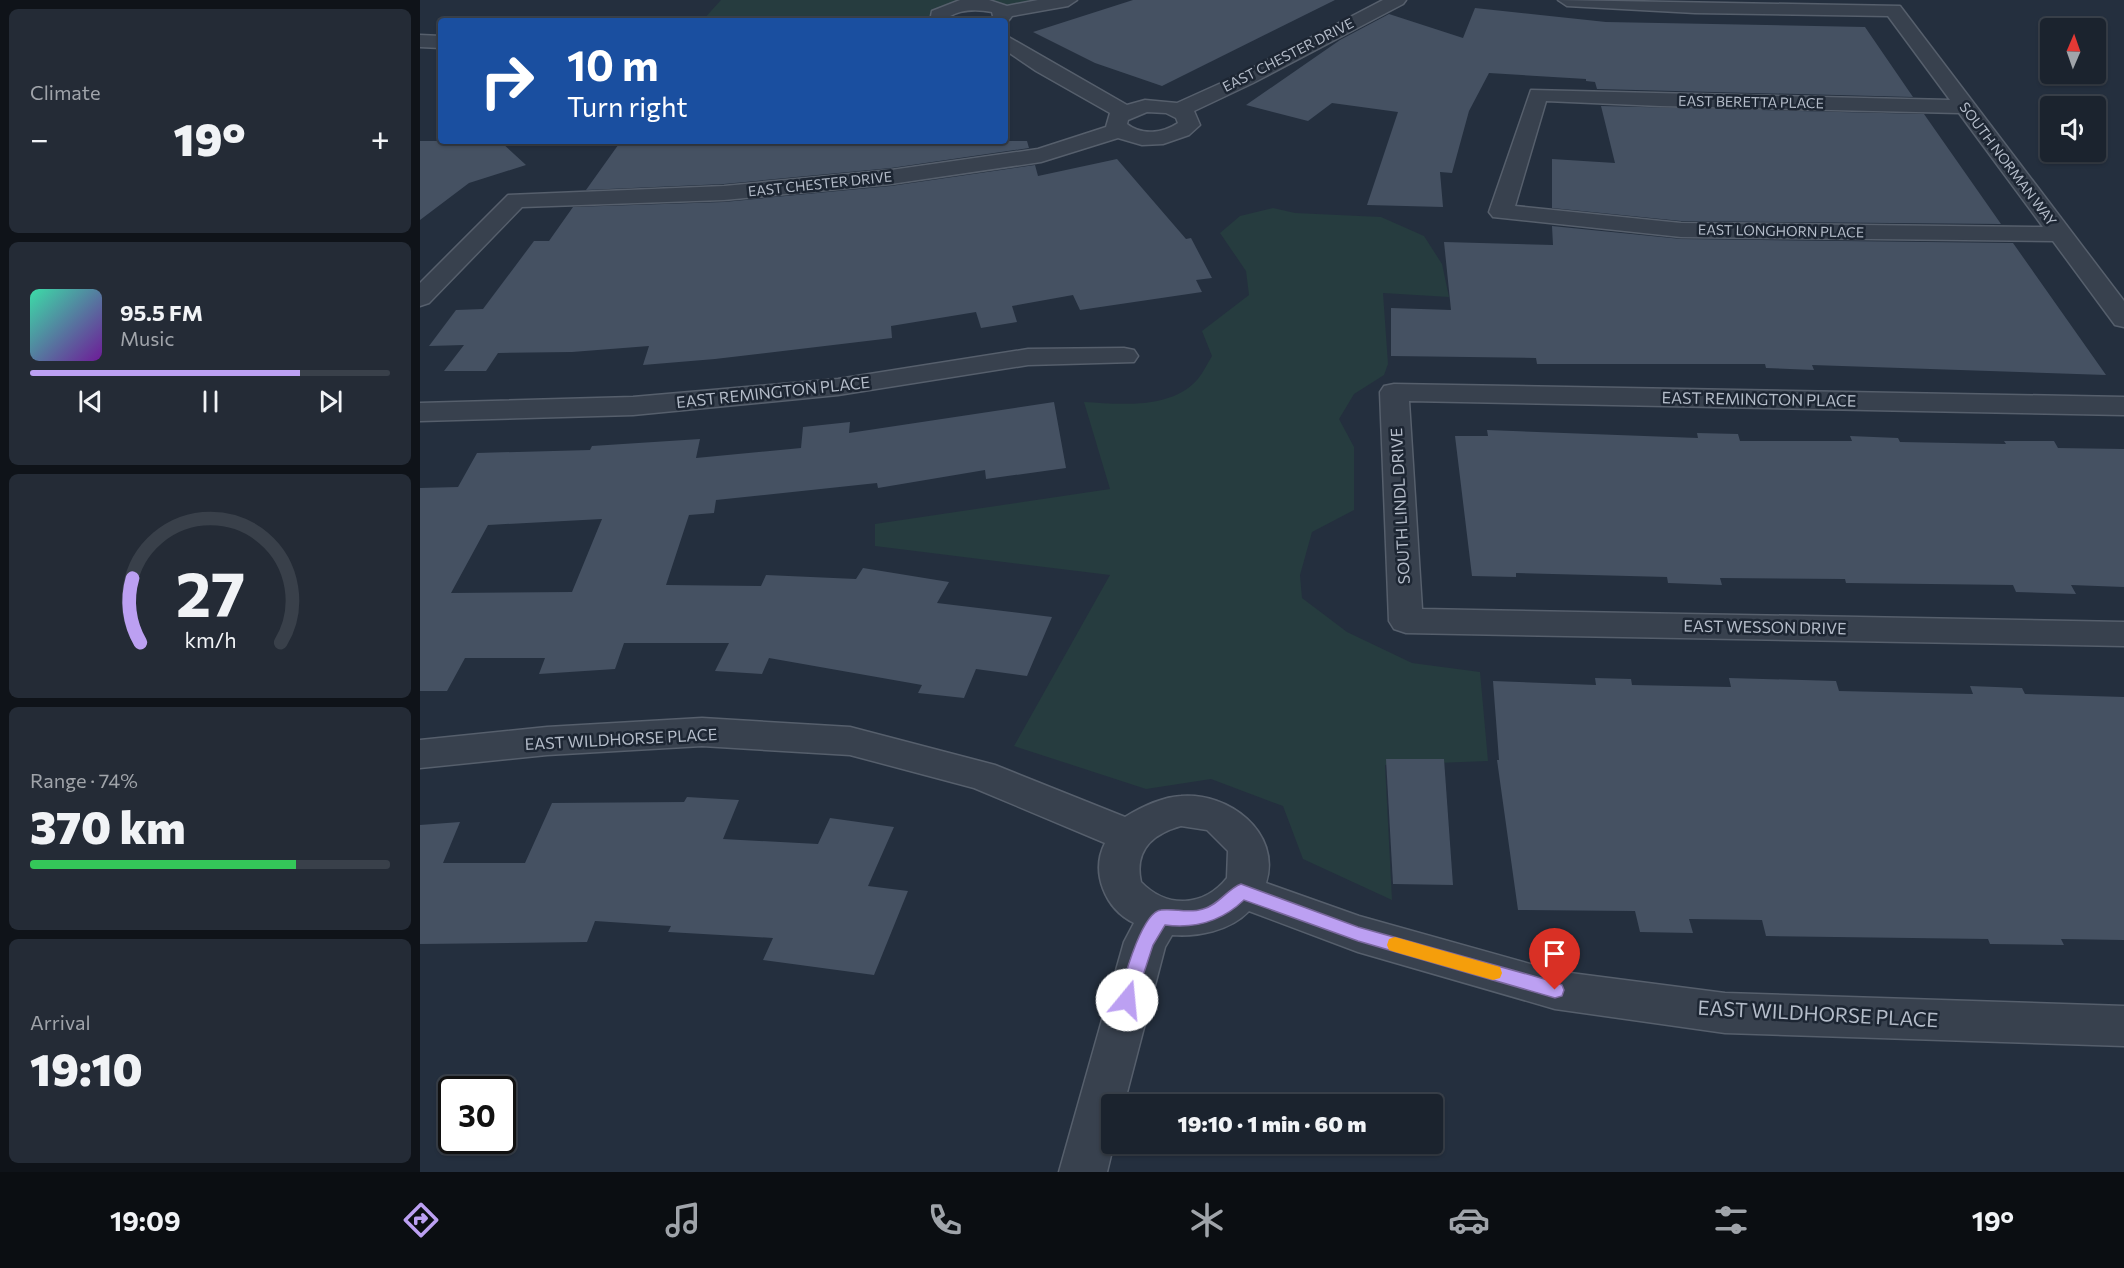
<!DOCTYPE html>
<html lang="en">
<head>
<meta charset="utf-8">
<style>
  :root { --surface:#1b232e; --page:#242b36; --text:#f1f3f6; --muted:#a0a4aa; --line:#39404a; --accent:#bca0f2 }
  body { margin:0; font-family:Commissioner,sans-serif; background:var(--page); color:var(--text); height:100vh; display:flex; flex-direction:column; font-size:22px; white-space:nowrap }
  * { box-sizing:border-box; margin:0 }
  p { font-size:20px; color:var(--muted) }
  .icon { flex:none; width:33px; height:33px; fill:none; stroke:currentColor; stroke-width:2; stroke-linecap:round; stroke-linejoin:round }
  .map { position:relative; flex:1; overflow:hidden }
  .panel { display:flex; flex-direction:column; gap:9px; padding:9px; background:#0f1319; width:420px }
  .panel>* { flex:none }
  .guide { position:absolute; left:18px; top:18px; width:570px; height:126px; border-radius:6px; box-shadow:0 2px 4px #0004,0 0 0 2px var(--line); background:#1a4fa0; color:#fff; overflow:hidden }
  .needle { width:39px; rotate:2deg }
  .controls { position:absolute; left:1620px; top:18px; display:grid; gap:12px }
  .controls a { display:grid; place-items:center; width:66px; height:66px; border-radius:6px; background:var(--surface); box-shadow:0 2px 4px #0004,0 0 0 2px var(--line); font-size:30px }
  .speed { position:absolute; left:18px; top:1076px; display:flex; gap:12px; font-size:30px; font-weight:700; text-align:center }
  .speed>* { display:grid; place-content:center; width:78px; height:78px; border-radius:50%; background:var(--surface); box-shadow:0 2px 4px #0004,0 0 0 2px var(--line); line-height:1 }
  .speed .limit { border:3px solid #111; border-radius:9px; background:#fff; color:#111 }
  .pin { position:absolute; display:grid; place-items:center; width:51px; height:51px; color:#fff; margin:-62px -26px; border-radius:50% 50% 50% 0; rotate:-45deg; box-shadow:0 0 6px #0007 }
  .pin .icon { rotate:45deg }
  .me { position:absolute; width:66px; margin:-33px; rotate:17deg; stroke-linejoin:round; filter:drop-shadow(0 0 4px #0008) }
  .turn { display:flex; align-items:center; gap:21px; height:126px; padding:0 30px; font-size:27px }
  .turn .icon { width:78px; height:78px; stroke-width:2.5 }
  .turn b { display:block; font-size:42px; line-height:51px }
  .big { font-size:45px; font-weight:800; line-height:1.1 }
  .panel .widget { flex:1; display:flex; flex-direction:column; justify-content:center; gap:9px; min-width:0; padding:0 21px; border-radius:9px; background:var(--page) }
  .panel .dial { align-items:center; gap:0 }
  .dial svg { height:156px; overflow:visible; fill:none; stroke:var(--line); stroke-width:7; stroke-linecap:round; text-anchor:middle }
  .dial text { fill:var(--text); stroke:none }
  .song { display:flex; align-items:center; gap:18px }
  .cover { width:72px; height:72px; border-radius:9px; background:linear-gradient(135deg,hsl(160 70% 55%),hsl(280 70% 35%)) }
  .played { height:6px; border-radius:3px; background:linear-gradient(90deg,var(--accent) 75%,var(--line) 75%) }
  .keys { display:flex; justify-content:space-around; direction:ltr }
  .heat { display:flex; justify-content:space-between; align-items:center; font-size:33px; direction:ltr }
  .charge { height:9px; border-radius:4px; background:linear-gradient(90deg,#34c759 74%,var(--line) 0) }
  .trip { position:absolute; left:681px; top:1094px; width:342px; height:60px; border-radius:6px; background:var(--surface); box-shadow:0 2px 4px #0004,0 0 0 2px var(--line); font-weight:800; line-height:60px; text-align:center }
  .tab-bar { display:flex; height:96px; justify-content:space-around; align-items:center; background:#0b0e12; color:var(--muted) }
  .tab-bar .icon { width:42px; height:42px }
  .tab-bar .selected { color:var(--accent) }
  .tab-bar b { font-size:27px; color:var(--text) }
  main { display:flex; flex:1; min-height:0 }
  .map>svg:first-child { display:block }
  .green { fill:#263c3f }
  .building { fill:#455162; fill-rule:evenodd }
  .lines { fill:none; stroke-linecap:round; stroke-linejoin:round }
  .minor-casing { stroke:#565f6c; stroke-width:3 }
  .minor { fill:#38414e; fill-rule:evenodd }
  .route { fill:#bca0f2; stroke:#7a689d; stroke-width:1.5 }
  .slow { fill:#f59e0b }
  .labels { text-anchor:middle; stroke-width:5; stroke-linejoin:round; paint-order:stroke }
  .far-street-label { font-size:14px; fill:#b4bcc9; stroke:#1d2633 }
  .street-label { font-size:16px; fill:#b4bcc9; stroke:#1d2633 }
  .near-street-label { font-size:20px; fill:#b4bcc9; stroke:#1d2633 }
</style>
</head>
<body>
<main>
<section class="panel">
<div class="widget"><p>Climate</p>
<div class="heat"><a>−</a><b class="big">19°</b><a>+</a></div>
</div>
<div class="widget">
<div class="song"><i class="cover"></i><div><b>95.5 FM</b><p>Music</p></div></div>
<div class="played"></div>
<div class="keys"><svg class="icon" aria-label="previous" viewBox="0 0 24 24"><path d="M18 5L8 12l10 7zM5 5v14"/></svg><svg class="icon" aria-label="pause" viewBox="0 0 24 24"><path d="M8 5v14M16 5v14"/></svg><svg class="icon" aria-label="next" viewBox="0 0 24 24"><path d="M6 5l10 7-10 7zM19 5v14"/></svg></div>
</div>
<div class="widget dial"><svg viewBox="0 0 100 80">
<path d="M14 69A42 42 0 1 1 86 69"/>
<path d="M14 69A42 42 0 0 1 10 36" stroke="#bca0f2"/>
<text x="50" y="56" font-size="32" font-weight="700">27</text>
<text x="50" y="72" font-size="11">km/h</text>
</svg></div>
<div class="widget"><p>Range · 74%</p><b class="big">370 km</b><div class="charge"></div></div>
<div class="widget"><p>Arrival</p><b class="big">19:10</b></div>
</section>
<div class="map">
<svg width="1704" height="1172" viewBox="0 0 1704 1172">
  <rect width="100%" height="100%" fill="#242f3e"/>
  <g class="green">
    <polygon points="301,0 648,0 583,12 552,4 519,21 282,21"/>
    <path d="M853,208L875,213L961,217L1004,236L1022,264L1029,297L963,293L968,364L964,375L934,394L919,419L934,447V510L892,532L880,575L882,598L927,632L992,663L1060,672L1068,761L965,765L972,900L883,859L863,806L791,779L726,789L594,746L690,575L455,546V524L690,489L664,402C699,404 750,410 777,380C783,373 787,364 792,356L782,331L829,295L826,271L800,233L820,216Z"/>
  </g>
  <g class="building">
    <polygon points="713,0 915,0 742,86 675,63 613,32"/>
    <polygon points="1055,8 1186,22 1445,27 1493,97 1177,89 1175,82 1166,81 1166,79 1069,73 1049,111 1032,173 1020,172 1023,207 947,205 978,112 912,103 888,121 826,105 920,40 969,14 1043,38"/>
    <polygon points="1181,106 1504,114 1581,224 1261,221 1132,208 1132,159 1195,163"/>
    <polygon points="0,141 80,141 106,165 49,183 0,220"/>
    <polygon points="201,141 607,141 609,148 471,168 304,184 166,190"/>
    <polygon points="697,159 766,239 771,238 792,278 776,280 782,292 660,310 653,295 592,306 597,322 561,328 556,312 471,326 472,338 295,359 223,365 229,346 152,352 78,353 66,371 24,371 44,345 9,346 36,310 63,309 114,241 129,241 153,207 304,202 471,186 615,165 618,176"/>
    <polygon points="1132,226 1261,239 1593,243 1686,375 1392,365 1394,370 1346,368 1345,364 1117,364 1116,358 971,356 971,308 1031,310 1024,242 1133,245"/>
    <path d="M634,402L646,468L566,479L565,470L458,488L457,483L296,500L294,513L269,515L246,585L341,586L346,575L436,579L443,568L529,582L517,603L632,617L607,676L556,669L544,698L498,693L502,685L349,658L342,674L295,671L309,643H204L195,669L119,674L125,658H45L27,691H0V488L38,487L57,453L170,450L172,446L280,439L276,458L381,448L383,427L430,422L429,433ZM182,519L152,592L31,593L68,525Z"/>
    <polygon points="1067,430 1278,438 1277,433 1318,434 1320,441 1432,441 1430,436 1478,438 1480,442 1586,444 1584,441 1634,441 1638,448 1704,449 1704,587 1651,585 1656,594 1596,592 1593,585 1426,583 1425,579 1300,578 1302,585 1248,583 1247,577 1096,573 1096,577 1052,576 1035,436 1068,436"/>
    <polygon points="1175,678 1211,679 1212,685 1311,687 1309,678 1416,681 1419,691 1553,694 1550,686 1602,688 1605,694 1704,697 1704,940 1641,939 1644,945 1570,944 1568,939 1346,936 1342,920 1269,919 1273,933 1220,932 1215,911 1098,910 1077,760 1079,760 1073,681 1176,685"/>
    <polygon points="966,759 1024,759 1033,885 973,884"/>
    <polygon points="267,797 319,800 303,839 398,844 410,818 474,827 448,886 488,891 454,975 343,960 353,938 248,932 251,926 175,921 167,942 0,944 0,825 40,822 23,863 105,863 132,803 264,802"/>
  </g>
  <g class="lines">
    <g class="minor-casing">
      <g id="minor">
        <path d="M540,0H569L587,6L618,0H657L648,6L592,16L585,25V21H570L573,16L572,12C556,9 542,9 528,17V21H510L512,11Z"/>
        <path d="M963,0H986L983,4L833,83L774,111L780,125L769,135L743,144L722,145L698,138L621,162L471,184L304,200L102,207L9,303L0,306V283L88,195L304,186L471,170L618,149L686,127L690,113L616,71L585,50V35L707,105L725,100L757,103L819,75ZM727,112L746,113L756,118L758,123C743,133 722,136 707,124L708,120Z"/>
        <path d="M1138,0L1480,6L1704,301V327L1695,325L1633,241L1261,237L1073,217L1069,212L1111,90L1530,100L1468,16L1275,13L1147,6ZM1126,101L1240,106L1539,113L1623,227L1261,223L1095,206Z"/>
        <polygon points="0,35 21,36 21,48 0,47"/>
        <polygon points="704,348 714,350 718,356 714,362 608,365 418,395 213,415 0,421 0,403 213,397 418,379 608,349"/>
        <polygon points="974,384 1704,397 1704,415 989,401 1002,609 1704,622 1704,646 986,633 974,629 969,621 960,392 964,386"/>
        <path d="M282,718L430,727L575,765L705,817C721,807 743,797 761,796C808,792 862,832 846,883L939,916L1135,971L1305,993L1704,1006V1046L1305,1033L1135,1009L938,952L829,911C810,931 777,937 752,935L745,947L704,1104H692V1143H694L687,1172H639L704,942L714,923C685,909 670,872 685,843L554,788L430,755L282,746L127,755L0,768V740L127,727ZM761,826L787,830L808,851L807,878C784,907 747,909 721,882C714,851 732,834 761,826Z"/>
      </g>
    </g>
    <use href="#minor" class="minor"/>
  </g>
  <path class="route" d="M821,884L938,927L1135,982L1142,985L1144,990L1142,996L1135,998L938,941L824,900C802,921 776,929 745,925L733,945L713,1006L707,1009L701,1006L698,1000C703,983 721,912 741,910C755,908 768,914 783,909C799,905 807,889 821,884Z"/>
  <polygon class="slow" points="975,937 1080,967 1082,973 1080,978 1073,980 975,952 969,950 967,945 969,939"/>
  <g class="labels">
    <g class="far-street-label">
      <text transform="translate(868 55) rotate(-27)" y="5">EAST CHESTER DRIVE</text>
      <text transform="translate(1331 102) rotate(1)" y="5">EAST BERETTA PLACE</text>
      <text transform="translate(1588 164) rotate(53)" y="5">SOUTH NORMAN WAY</text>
      <text transform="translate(400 184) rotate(-6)" y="5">EAST CHESTER DRIVE</text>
      <text transform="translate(1361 231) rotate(1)" y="5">EAST LONGHORN PLACE</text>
    </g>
    <g class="street-label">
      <text transform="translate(353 392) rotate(-6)" y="6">EAST REMINGTON PLACE</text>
      <text transform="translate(1339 399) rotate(1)" y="6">EAST REMINGTON PLACE</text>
      <text transform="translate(980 506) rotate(-93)" y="6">SOUTH LINDL DRIVE</text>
      <text transform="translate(1345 627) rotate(1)" y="6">EAST WESSON DRIVE</text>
      <text transform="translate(201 739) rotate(-3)" y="6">EAST WILDHORSE PLACE</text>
    </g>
    <g class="near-street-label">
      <text transform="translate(1398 1014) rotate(3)" y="7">EAST WILDHORSE PLACE</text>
    </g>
  </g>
</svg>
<div class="controls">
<a><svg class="needle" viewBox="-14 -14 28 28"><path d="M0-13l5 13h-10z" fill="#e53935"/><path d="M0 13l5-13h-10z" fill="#a0a4aa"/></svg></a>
<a><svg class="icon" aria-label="sound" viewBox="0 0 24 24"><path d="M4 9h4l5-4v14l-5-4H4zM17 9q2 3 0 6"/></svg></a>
</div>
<div class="speed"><div class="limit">30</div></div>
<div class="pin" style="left:1135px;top:990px;background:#d93025"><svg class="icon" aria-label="arrive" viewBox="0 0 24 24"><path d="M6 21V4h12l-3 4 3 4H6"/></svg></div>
<svg class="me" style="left:707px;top:1000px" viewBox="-20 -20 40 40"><circle r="19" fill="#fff"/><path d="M0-13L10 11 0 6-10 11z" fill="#bca0f2"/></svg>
<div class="trip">19:10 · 1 min · 60 m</div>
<div class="guide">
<div class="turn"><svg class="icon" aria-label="right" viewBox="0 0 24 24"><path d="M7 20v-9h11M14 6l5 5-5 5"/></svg><div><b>10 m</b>Turn right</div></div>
</div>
</div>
</main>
<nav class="tab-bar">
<b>19:09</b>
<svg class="icon selected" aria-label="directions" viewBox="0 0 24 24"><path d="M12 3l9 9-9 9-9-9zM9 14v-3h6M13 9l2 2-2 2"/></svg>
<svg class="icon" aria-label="music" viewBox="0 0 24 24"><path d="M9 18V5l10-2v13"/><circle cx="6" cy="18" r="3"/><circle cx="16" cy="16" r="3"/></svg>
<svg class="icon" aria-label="phone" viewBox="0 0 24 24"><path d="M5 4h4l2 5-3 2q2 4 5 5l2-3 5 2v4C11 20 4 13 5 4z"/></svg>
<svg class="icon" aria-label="climate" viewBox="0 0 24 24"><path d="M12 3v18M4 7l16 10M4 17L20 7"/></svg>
<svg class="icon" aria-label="car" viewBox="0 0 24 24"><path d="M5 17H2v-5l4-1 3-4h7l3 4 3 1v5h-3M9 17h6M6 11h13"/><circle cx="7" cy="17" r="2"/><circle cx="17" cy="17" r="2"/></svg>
<svg class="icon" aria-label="filters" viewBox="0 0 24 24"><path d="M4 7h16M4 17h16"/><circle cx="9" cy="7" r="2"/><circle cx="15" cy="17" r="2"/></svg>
<b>19°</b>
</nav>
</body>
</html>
